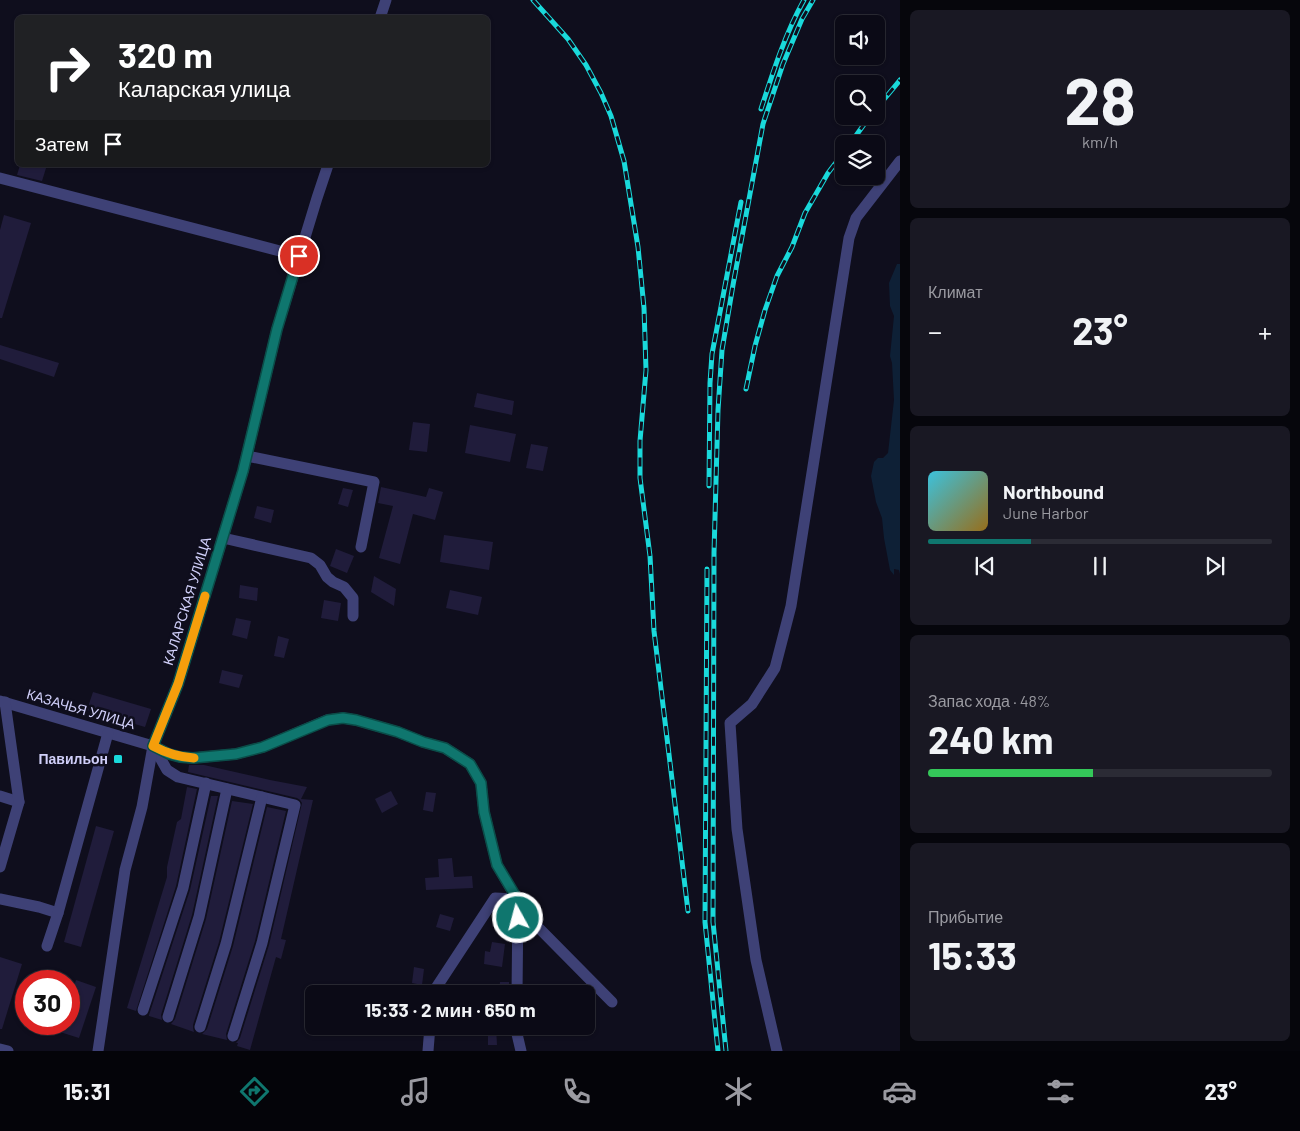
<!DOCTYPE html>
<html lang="ru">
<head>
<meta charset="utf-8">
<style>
  :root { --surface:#0b0a16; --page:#191823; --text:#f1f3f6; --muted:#9a9aa1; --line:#2b2b35; --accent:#0f766e }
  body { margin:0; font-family:Barlow,sans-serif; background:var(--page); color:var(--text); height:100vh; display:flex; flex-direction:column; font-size:19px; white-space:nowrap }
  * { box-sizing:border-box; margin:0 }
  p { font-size:16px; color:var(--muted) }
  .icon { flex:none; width:28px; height:28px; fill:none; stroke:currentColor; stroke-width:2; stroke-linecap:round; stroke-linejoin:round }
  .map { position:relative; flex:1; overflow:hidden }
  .drawer { display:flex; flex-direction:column; gap:10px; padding:10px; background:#06060c; width:400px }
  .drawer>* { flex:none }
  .top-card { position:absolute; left:15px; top:15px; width:475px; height:152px; border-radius:8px; box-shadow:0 1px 4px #0004,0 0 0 1px var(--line); background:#202124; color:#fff; overflow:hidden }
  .tools { position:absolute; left:835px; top:15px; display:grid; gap:10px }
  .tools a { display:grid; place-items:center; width:50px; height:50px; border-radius:8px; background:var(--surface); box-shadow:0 1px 4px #0004,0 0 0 1px var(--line); font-size:25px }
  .speed { position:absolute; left:15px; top:970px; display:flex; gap:10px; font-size:25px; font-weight:700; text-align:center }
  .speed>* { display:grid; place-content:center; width:65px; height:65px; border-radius:50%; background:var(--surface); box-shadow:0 1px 4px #0004,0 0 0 1px var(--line); line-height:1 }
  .speed .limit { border:8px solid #d22; background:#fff; color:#111 }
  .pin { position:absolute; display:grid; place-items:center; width:42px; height:42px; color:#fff; margin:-21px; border:2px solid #fff; border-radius:50%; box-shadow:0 1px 5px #0007 }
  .me { position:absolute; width:55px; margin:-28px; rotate:353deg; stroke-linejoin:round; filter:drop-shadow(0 0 4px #0008) }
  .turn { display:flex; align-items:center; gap:18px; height:105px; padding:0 20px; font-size:22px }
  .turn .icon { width:65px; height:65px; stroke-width:2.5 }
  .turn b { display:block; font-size:35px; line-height:42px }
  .then { display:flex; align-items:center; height:48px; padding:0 20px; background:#0003; gap:10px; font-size:19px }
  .big { font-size:38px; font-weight:700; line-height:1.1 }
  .drawer .card { flex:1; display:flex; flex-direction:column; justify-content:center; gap:8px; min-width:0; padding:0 18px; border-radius:8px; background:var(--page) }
  .drawer .dial { align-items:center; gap:0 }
  .dial b { font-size:65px; line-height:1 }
  .song { display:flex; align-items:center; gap:15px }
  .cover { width:60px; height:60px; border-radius:8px; background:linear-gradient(135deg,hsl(190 70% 55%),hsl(40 70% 35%)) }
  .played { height:5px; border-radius:2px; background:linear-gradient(90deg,var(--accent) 30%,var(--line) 30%) }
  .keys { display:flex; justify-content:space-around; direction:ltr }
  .heat { display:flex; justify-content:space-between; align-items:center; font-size:28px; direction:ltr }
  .charge { height:8px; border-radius:4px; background:linear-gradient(90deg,#34c759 48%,var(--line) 0) }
  .trip { position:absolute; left:305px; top:985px; width:290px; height:50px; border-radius:8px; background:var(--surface); box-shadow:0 1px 4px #0004,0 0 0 1px var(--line); font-weight:700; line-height:50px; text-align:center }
  .menu { display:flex; height:80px; justify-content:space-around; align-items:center; background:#040409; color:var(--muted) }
  .menu .icon { width:35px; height:35px }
  .menu .on { color:var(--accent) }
  .menu b { font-size:22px; color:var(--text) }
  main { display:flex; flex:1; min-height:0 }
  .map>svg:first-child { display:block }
  .water { fill:#0e2036 }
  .building { fill:#201c3b }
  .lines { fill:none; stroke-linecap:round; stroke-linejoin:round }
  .minor { stroke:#3e4176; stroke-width:11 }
  .rail-casing { stroke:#19d9db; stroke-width:5 }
  .rail { stroke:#0f0e1d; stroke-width:3; stroke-dasharray:9; stroke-linecap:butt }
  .route-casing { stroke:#0a4d48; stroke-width:12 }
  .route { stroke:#0f766e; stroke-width:9 }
  .slow { stroke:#f59e0b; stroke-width:9 }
  .poi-dot { fill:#19d9db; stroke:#0f0e1d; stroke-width:2 }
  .labels { text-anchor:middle; stroke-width:5; stroke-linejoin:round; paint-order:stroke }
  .street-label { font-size:14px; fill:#d0cff9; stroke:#0f0e1d }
  .poi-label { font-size:14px; font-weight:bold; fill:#d0cff9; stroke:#0f0e1d; text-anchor:end }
</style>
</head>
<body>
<main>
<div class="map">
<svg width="900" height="1051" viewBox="0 0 900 1051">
  <rect width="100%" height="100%" fill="#0f0e1d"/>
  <polygon class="water" points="897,264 900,264 900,574 899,570 894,569 894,575 890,570 884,538 882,518 876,502 871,476 874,462 878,458 883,458 888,453 894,400 892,363 890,356 894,316 890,306 889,283"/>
  <g class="building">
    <polygon points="20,165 47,165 42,181 17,175"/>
    <polygon points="4,215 31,223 2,318 0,318 0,230"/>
    <polygon points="0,345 59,363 54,377 0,359"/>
    <polygon points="477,393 514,401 512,415 474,407"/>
    <polygon points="413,422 430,424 427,452 409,450"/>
    <polygon points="470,425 516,434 510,462 465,453"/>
    <polygon points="531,444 548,447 543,471 526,468"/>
    <polygon points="381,487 426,497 429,488 443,492 435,520 413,514 400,564 379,558 393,506 378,503"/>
    <polygon points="343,488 353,490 348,507 338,504"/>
    <polygon points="257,506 274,510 271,523 254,518"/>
    <polygon points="444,535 493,542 489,570 440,562"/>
    <polygon points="336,549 354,556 347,573 330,566"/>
    <polygon points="374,576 396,589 394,606 371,592"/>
    <polygon points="240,585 258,588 257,601 239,598"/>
    <polygon points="450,590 482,597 478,615 446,608"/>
    <polygon points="324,600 341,603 338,621 321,618"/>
    <polygon points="236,618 251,621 247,639 232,635"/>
    <polygon points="278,636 289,639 284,658 274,656"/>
    <polygon points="222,670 243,675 239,688 219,683"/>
    <polygon points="93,692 151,709 145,727 87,710"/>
    <polygon points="189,765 204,765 270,780 307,787 301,799 313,800 281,939 286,940 281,959 276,957 250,1050 237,1046 238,1043 236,1043 240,1038 269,945 302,803 300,800 297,798 188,772"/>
    <polygon points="187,787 197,789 176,886 136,1011 127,1008 167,877 167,867 177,822 181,819"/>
    <polygon points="391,791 398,804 382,813 375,799"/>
    <polygon points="426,792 436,793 433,812 423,810"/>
    <polygon points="211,796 218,796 192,915 161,1015 162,1020 149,1016 149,1015 190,890"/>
    <polygon points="232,801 253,804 219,942 193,1025 193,1028 194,1032 171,1024 175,1019 206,919"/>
    <polygon points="267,807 286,811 255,941 226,1034 227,1040 202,1034 207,1029 233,946"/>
    <polygon points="96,826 114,831 81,947 64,942"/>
    <polygon points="452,858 454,877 472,876 473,888 426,890 425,878 439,877 438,859"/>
    <polygon points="440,914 454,918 450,931 436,927"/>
    <polygon points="492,942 505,944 502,967 484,964 485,951 490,952"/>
    <polygon points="0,957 22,964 2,1029 0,1029"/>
    <polygon points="414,967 424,969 422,985 412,983"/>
    <polygon points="76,980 96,987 79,1038 60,1032 62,1024 69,1024 69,1003"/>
    <polygon points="500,982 509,982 509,992 499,992"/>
    <polygon points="488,1026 496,1026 497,1045 488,1045"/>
  </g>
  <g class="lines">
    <g class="minor">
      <polyline points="380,18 386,0"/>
      <polyline points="0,178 299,256"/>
      <polyline points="247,456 374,482 361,547"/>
      <polyline points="223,538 311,558 320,565 327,577 333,582 344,587 353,598 353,616"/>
      <polyline points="0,701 153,746 169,754 180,757 193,758 236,754 263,747 327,720 343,718 356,720 398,732 423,742 445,748 470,764 481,783 484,812 497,865 527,916 612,1002"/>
      <polyline points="154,747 167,770 178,777 295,805 262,943 233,1036"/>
      <polyline points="0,796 19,802"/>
      <polyline points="0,867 19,802 5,702"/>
      <polyline points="0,899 39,907 58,913"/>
      <polyline points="47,946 58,913 108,733"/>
      <polyline points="432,994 495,898 518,899 517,994"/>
      <polyline points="143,1010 183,888 206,783"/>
      <polyline points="168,1017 199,917 227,789"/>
      <polyline points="517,1026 517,1034 521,1051"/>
      <polyline points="200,1027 226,944 262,797"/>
      <polyline points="0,1049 8,1051"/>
      <polyline points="98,1051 125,870 142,807 153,746 178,684 243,471 277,329 317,198 328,165"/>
      <polyline points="428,1051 430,1026"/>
      <polyline points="777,1051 756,960 737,829 730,723 752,704 775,668 791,606 849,238 856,218 900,161"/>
    </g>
    <g class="rail-casing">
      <g id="rail">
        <polyline points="533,0 568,39 586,65 601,93 611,116 624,161 638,247 644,308 646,370 640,441 640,478 650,556 654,631 688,911"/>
        <path d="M761,109C773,72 785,34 804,0"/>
        <polyline points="876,109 900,80"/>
        <polyline points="850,144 870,116"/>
        <polyline points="746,389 755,346 765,310 777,276 792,247 805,213 828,173 844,152"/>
        <polyline points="709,486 710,383 712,354 741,202"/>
        <polyline points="707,569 705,922 718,1051"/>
        <polyline points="726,1051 713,922 714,553 718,410 722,350 733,285 763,124 783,64 802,19 813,0"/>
      </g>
    </g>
    <use href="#rail" class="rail"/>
  </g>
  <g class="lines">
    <g class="route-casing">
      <polyline id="route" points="299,256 277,329 243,471 178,684 153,746 169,754 180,757 193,758 236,754 263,747 328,720 343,718 356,720 398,732 423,742 445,748 470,764 481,783 484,812 497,865 518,900 518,918"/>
    </g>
    <use href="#route" class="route"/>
    <path class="slow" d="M194,758C178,757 166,753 153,746L178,684L205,596"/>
  </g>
  <rect class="poi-dot" x="113" y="754" width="10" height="10" rx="2.5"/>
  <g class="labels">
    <g class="street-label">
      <text transform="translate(187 601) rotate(-73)" y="5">КАЛАРСКАЯ УЛИЦА</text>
      <text transform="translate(81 709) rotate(16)" y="5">КАЗАЧЬЯ УЛИЦА</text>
    </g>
    <g class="poi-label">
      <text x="108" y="764">Павильон</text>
    </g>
  </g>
</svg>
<div class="tools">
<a><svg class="icon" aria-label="sound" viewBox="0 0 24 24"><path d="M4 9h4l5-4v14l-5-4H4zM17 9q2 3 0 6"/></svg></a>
<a><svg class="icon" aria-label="search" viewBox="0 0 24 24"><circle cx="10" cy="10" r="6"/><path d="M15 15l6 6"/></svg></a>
<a><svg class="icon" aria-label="layers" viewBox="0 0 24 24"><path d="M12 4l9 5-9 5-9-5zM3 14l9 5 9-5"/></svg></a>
</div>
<div class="speed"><div class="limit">30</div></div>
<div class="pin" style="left:299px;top:256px;background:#d93025"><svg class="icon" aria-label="arrive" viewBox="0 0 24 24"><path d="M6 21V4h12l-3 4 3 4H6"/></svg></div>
<svg class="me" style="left:518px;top:918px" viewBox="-20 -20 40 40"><circle r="17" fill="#0f766e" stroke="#fff" stroke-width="3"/><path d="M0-11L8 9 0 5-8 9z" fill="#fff"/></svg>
<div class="trip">15:33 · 2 мин · 650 m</div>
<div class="top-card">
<div class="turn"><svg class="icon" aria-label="right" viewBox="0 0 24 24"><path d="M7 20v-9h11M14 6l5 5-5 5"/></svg><div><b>320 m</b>Каларская улица</div></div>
<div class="then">Затем<svg class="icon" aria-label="arrive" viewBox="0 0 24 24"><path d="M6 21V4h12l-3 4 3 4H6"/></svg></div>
</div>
</div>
<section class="drawer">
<div class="card dial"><b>28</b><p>km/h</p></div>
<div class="card"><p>Климат</p>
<div class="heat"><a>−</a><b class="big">23°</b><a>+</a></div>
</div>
<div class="card">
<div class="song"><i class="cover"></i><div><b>Northbound</b><p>June Harbor</p></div></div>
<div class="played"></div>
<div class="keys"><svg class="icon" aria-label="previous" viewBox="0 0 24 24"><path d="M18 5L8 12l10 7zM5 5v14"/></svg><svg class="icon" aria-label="pause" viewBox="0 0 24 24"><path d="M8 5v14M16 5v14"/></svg><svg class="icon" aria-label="next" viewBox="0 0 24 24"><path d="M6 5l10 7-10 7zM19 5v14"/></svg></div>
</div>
<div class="card"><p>Запас хода · 48%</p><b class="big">240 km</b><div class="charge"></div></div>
<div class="card"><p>Прибытие</p><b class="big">15:33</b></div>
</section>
</main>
<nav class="menu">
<b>15:31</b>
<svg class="icon on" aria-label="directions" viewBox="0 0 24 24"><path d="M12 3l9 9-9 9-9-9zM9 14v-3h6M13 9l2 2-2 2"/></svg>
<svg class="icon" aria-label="music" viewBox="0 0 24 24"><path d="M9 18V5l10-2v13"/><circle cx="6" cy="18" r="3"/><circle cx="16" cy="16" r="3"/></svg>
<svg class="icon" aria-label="phone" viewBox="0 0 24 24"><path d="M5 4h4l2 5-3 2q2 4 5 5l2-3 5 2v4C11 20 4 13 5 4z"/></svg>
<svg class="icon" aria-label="climate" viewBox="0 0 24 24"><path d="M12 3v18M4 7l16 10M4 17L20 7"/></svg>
<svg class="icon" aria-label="car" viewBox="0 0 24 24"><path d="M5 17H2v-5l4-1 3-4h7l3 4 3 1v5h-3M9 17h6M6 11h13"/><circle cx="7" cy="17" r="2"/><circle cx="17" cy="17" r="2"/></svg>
<svg class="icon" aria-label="filters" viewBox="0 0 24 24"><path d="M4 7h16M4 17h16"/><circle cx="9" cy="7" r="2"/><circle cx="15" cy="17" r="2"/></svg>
<b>23°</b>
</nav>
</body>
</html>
